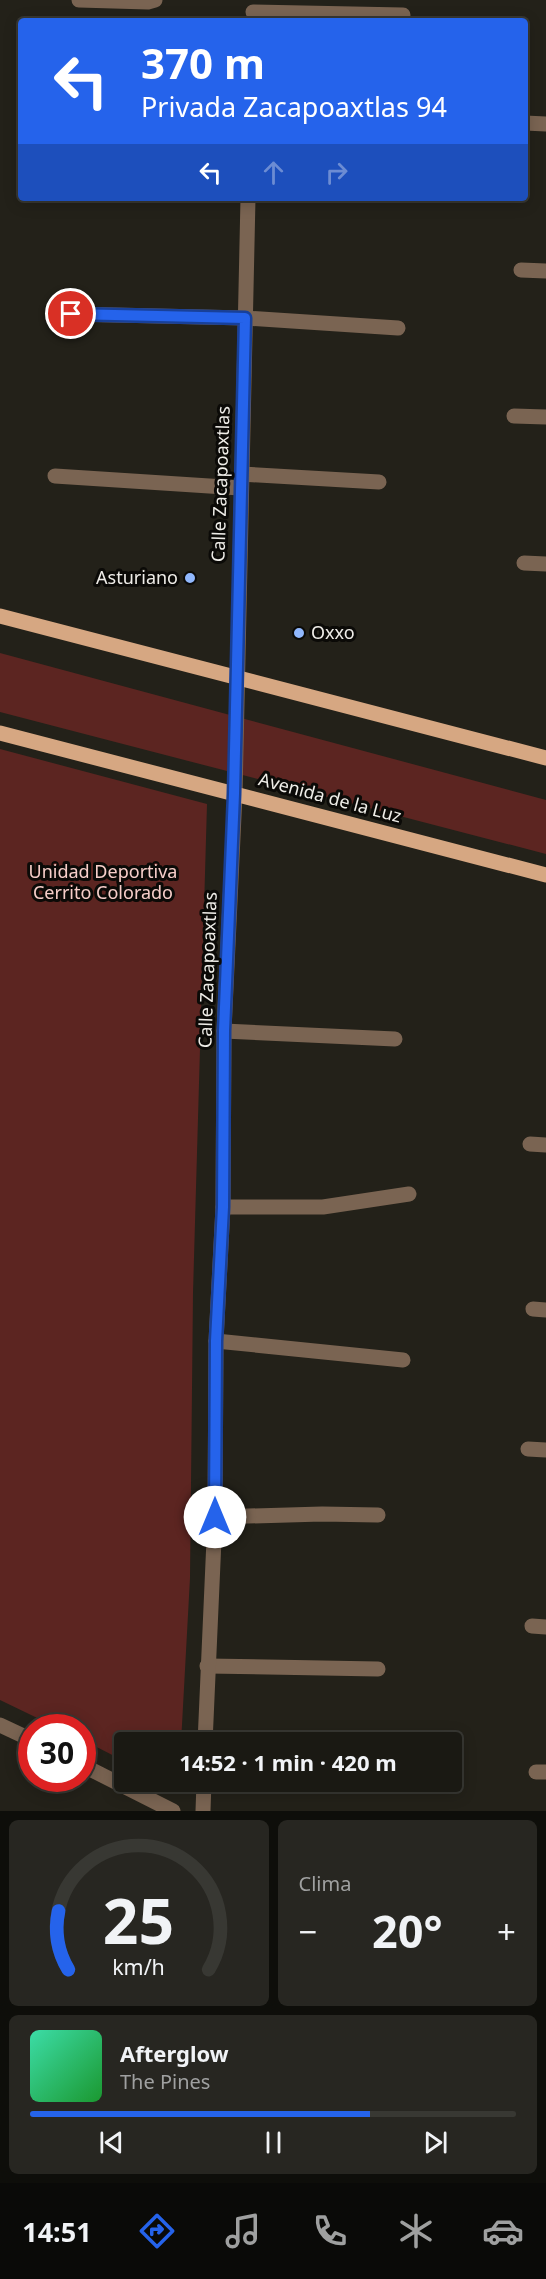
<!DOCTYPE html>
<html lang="es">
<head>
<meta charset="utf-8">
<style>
  :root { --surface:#1a1913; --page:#272621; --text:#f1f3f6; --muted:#9fa0a0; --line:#383833; --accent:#2563eb }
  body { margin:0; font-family:"Noto Sans",sans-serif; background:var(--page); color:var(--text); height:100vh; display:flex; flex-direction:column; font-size:22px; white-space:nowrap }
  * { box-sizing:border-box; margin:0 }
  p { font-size:20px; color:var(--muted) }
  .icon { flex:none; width:33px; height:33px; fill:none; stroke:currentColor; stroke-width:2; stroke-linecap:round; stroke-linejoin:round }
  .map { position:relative; height:1811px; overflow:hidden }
  .sheet { display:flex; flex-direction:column; gap:9px; padding:9px; background:#0e0e0a; flex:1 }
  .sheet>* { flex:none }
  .hud { position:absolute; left:18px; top:18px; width:510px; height:183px; border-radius:6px; box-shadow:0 3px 15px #0003,0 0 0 2px var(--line); background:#2563eb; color:#fff; overflow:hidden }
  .speed { position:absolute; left:18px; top:1714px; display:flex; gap:12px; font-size:30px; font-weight:700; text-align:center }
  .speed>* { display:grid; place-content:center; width:78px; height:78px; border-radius:50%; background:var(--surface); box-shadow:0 3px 15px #0003,0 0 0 2px var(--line); line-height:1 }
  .speed .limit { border:9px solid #d22; background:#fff; color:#111 }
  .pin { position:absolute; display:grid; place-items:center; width:51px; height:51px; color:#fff; margin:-26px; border:3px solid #fff; border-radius:50%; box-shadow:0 2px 6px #0007 }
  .me { position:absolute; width:66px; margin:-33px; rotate:0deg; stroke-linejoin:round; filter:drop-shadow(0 0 4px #0008) }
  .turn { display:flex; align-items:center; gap:21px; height:126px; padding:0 24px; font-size:27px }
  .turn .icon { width:78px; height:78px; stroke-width:2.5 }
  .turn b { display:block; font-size:42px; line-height:51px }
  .lanes { display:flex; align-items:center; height:57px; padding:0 24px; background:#0003; justify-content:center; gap:30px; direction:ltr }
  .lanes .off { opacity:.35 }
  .big { font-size:45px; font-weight:700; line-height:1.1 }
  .sheet .card { flex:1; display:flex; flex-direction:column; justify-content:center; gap:9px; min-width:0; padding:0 21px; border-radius:9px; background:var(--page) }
  .sheet .dial { align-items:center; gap:0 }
  .dial svg { height:156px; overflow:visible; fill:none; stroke:var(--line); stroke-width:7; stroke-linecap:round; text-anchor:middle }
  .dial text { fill:var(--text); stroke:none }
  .song { display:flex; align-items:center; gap:18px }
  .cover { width:72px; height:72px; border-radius:9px; background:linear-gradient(135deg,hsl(160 70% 55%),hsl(130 70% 35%)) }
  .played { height:6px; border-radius:3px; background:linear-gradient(90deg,var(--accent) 70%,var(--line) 70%) }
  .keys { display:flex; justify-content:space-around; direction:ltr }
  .heat { display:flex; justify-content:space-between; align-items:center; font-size:33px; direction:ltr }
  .sheet .tiles { flex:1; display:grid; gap:9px; grid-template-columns:1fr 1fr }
  .card:last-child { grid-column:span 2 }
  .trip { position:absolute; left:114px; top:1732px; width:348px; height:60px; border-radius:6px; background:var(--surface); box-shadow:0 3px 15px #0003,0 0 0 2px var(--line); font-weight:700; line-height:60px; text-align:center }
  .menu { display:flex; height:96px; justify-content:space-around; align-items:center; background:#0a0a08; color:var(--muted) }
  .menu .icon { width:42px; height:42px }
  .menu .on { color:var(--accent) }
  .menu b { font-size:27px; color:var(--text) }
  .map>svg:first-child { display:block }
  .green { fill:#5c2521 }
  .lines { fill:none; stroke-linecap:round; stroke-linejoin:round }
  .minor { stroke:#7a6452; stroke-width:15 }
  .major { stroke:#d6a782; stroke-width:15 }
  .route-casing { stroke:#184099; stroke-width:15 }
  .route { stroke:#2563eb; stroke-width:10 }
  .poi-dot { fill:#91b8fd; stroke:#0b0a07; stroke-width:2 }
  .labels { text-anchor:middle; stroke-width:6; stroke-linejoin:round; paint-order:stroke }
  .street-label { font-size:18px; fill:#efede8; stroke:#0b0a07 }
  .poi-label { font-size:18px; fill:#efede8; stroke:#0b0a07; text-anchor:end }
  .park-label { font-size:18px; fill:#f7cec9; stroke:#0b0a07 }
</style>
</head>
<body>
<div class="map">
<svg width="546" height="1811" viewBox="0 0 546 1811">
  <rect width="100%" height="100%" fill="#232119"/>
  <g class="green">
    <polygon points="0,653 546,800 546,854 0,712"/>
    <polygon points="0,749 207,804 193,1293 190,1578 181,1743 124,1743 124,1761 83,1740 82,1728 58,1728 0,1700"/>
  </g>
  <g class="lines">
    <g class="minor">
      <polyline points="79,0 148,2 155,0"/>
      <polyline points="253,12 403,15"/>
      <polyline points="525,123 546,124"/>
      <polyline points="521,270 546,271"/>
      <polyline points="71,314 245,318 398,328"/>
      <polyline points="514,416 546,417"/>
      <polyline points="241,474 379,482"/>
      <polyline points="55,476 240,488"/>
      <polyline points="524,563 546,564"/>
      <polyline points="224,1031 395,1039"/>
      <polyline points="530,1144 546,1145"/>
      <polyline points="223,1207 323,1207 409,1194"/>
      <polyline points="533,1309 546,1310"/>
      <polyline points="216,1341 403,1360"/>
      <polyline points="528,1449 546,1450"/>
      <polyline points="215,1517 322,1514 378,1515"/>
      <polyline points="532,1626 546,1627"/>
      <polyline points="207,1666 378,1669"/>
      <polyline points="0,1725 32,1740"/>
      <polyline points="205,1743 215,1517 216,1341 223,1207 224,1031 235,794 248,198"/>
      <polyline points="82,1765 173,1811"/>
      <polyline points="536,1772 546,1772"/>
      <polyline points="203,1811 204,1782"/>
    </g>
    <g class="major">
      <polyline points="0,616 546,758"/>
      <polyline points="0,733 546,875"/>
    </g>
  </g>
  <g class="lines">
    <g class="route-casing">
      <polyline id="route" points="71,314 245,318 234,794 224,1031 223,1207 216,1341 215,1517"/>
    </g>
    <use href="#route" class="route"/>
  </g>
  <g class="poi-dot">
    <circle cx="190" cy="578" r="6"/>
    <circle cx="299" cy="633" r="6"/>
  </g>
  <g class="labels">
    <g class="street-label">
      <text transform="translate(221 484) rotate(-88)" y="6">Calle Zacapoaxtlas</text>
      <text transform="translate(330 798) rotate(15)" y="6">Avenida de la Luz</text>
      <text transform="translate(208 970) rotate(-88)" y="6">Calle Zacapoaxtlas</text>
    </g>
    <g class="poi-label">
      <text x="178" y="584">Asturiano</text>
      <text x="311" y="639" text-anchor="start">Oxxo</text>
    </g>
    <g class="park-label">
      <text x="103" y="878">Unidad Deportiva<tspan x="103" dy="21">Cerrito Colorado</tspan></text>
    </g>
  </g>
</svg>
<div class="speed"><div class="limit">30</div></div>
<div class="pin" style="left:71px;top:314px;background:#d93025"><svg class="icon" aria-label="arrive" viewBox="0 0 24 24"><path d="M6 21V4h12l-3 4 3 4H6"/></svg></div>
<svg class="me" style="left:215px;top:1517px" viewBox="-20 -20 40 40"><circle r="19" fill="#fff"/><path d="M0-13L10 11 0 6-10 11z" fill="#2563eb"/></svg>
<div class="trip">14:52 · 1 min · 420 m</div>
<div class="hud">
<div class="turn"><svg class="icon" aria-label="left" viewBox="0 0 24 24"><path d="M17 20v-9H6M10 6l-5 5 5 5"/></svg><div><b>370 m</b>Privada Zacapoaxtlas 94</div></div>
<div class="lanes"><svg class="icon" aria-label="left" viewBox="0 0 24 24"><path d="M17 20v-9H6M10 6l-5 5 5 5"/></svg><svg class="icon off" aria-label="ahead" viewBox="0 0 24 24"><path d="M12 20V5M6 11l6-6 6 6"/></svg><svg class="icon off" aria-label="right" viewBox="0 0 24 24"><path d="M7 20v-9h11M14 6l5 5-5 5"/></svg></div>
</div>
</div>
<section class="sheet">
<div class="tiles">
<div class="card dial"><svg viewBox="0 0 100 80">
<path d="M14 69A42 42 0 1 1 86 69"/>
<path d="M14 69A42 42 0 0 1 9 39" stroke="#2563eb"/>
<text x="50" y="56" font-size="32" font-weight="700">25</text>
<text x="50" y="72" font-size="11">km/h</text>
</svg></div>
<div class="card"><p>Clima</p>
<div class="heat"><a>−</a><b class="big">20°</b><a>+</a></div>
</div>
<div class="card">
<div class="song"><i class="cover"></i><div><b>Afterglow</b><p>The Pines</p></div></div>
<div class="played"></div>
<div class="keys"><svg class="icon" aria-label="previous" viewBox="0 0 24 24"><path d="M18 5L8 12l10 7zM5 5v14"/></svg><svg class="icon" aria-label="pause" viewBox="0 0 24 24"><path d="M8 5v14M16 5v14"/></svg><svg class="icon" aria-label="next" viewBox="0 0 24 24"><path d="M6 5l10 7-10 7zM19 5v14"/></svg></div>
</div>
</div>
</section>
<nav class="menu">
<b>14:51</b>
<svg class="icon on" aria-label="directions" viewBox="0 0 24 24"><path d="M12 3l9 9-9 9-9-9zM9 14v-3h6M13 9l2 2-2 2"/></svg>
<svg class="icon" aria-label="music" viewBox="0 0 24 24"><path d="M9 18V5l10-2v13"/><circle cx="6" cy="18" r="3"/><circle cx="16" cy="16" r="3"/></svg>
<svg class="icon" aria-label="phone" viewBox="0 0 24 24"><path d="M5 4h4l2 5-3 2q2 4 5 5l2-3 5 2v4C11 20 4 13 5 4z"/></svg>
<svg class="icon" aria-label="climate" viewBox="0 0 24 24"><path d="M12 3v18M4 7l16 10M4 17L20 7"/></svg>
<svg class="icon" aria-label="car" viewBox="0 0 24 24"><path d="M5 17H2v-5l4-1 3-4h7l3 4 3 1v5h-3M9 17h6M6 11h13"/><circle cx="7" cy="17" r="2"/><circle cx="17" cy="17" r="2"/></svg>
</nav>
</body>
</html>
